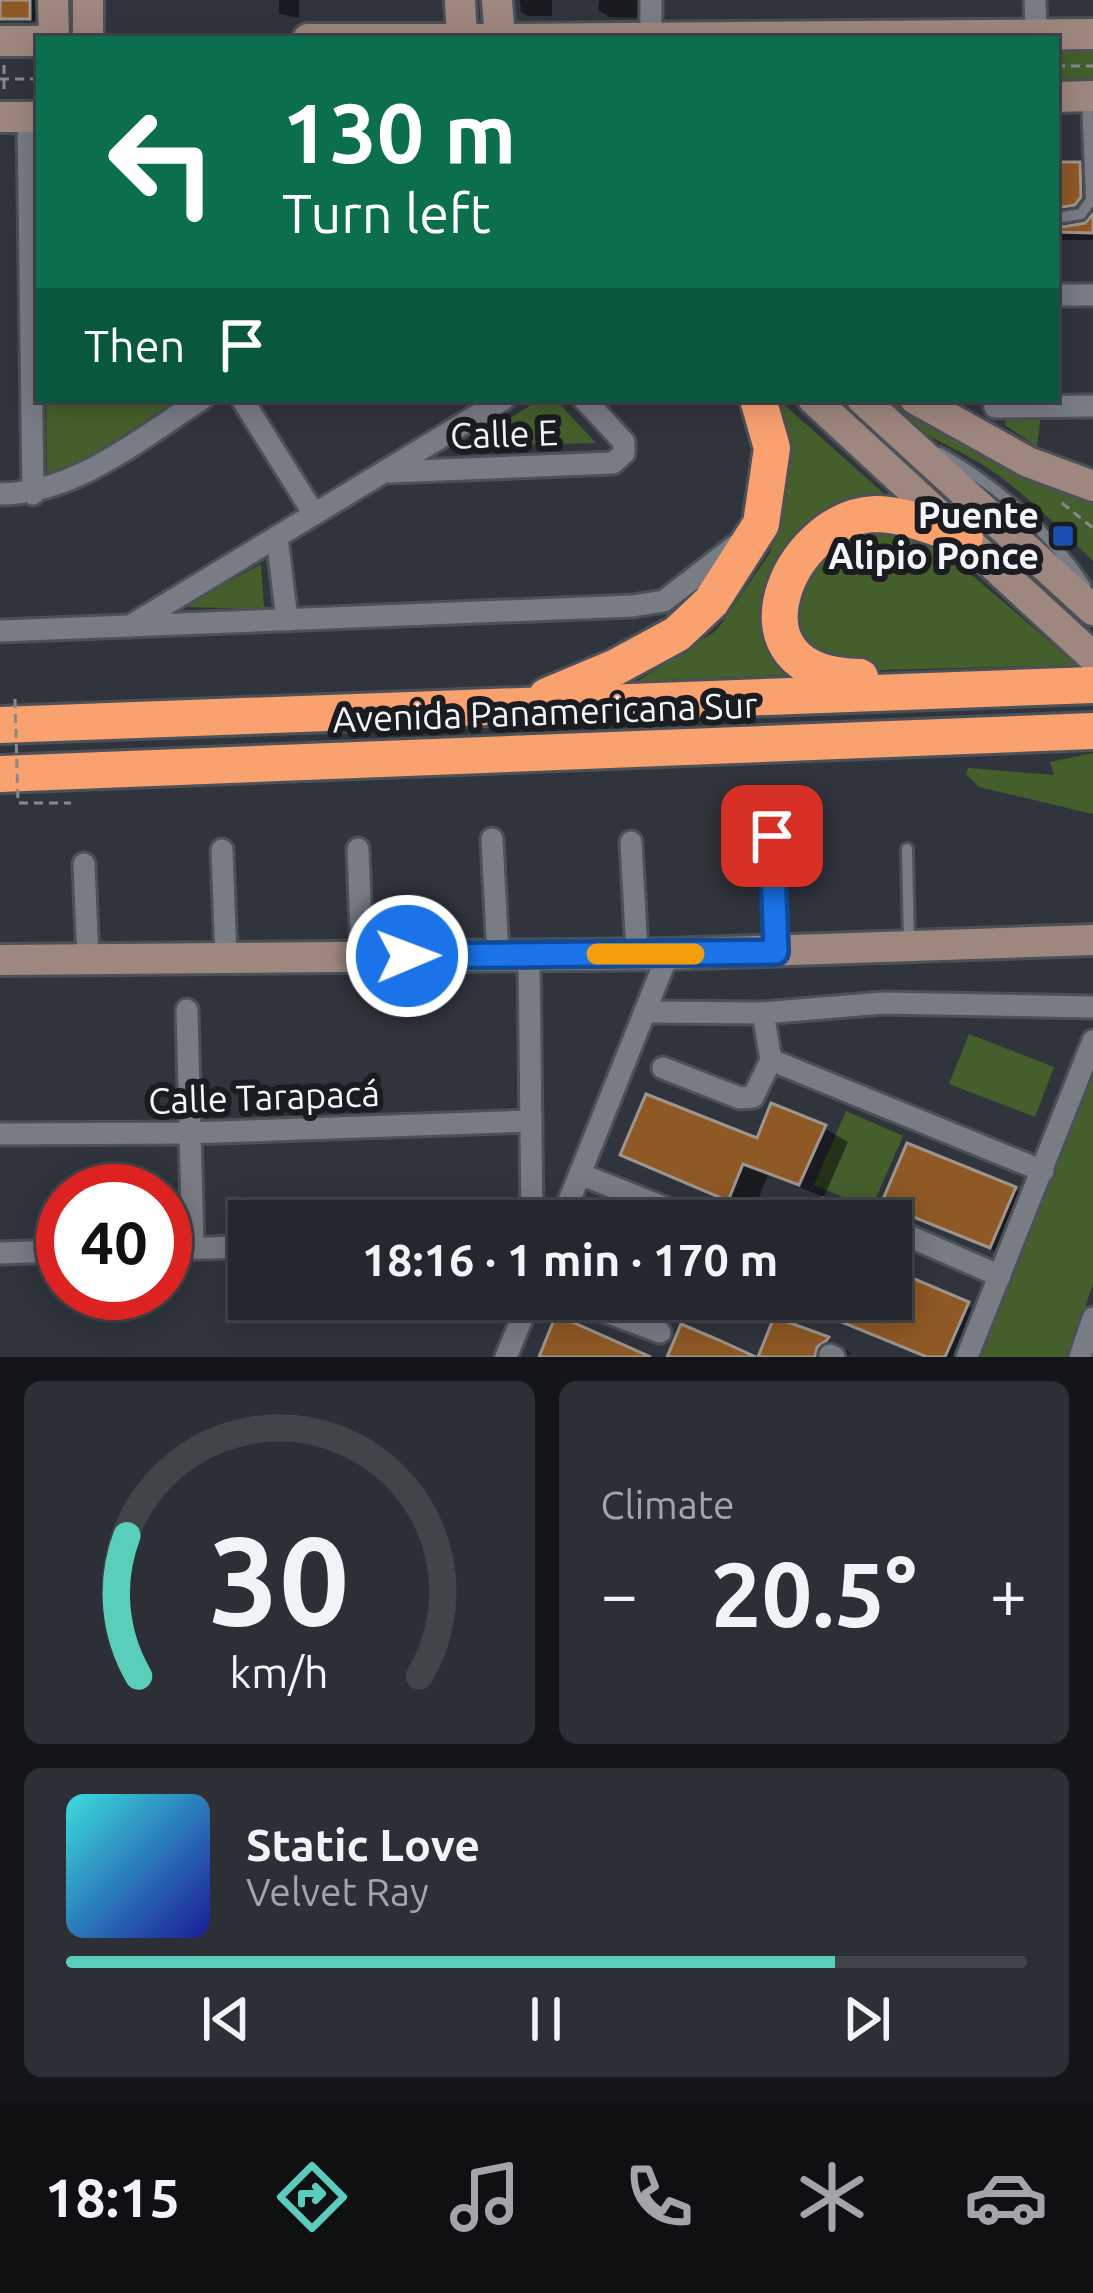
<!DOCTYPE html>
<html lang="en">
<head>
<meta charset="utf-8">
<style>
  :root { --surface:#24272d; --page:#2c2f35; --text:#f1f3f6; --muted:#a3a5aa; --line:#414449; --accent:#5acebd }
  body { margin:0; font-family:Ubuntu,sans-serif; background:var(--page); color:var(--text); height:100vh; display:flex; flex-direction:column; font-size:45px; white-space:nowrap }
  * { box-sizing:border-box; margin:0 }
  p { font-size:39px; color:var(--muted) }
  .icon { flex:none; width:66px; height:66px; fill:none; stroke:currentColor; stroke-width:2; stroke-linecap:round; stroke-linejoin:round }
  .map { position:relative; height:1357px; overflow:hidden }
  .panel { display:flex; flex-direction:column; gap:24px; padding:24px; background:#141519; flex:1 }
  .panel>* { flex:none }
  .guide { position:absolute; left:36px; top:36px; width:1023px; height:366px; border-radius:0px; box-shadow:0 6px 30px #0003,0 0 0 3px var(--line); background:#0b6e4f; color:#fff; overflow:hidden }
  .speed { position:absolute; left:36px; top:1164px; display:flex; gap:24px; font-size:60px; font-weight:700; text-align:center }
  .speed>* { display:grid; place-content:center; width:156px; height:156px; border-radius:50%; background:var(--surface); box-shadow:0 6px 30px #0003,0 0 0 3px var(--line); line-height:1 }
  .speed .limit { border:18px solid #d22; background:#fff; color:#111 }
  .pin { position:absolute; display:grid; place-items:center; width:102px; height:102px; color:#fff; margin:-51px; border-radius:24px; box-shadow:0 6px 18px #0006 }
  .me { position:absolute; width:132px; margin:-66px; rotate:89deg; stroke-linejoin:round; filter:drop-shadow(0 0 9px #0008) }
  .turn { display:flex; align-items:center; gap:42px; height:252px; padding:0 48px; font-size:54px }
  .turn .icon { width:156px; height:156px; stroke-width:2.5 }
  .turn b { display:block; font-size:84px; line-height:102px }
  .then { display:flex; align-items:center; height:114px; padding:0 48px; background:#0003; gap:24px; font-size:45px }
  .big { font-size:90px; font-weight:600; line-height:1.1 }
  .panel .tile { flex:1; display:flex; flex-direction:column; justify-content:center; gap:18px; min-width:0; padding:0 42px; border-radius:18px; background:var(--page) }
  .panel .dial { align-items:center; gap:0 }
  .dial svg { height:312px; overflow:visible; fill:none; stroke:var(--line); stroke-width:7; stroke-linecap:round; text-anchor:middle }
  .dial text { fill:var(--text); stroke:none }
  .song { display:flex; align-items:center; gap:36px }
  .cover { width:144px; height:144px; border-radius:18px; background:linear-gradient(135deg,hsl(180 70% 55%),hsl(240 70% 35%)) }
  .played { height:12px; border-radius:6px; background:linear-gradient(90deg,var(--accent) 80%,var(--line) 80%) }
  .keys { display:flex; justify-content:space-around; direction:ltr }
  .heat { display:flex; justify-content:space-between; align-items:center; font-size:66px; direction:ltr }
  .panel .tiles { flex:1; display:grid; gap:24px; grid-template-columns:1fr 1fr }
  .tile:last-child { grid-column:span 2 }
  .trip { position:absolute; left:228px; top:1200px; width:684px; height:120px; border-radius:0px; background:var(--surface); box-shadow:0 6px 30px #0003,0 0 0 3px var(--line); font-weight:600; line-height:120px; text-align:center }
  .menu { display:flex; height:192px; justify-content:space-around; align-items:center; background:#0e1012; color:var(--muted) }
  .menu .icon { width:84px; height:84px }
  .menu .on { color:var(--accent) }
  .menu b { font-size:54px; color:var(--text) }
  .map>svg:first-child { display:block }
  .green { fill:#445f2c }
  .shadow { fill:#0007 }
  .building { fill:#8e5925; stroke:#9e958e; stroke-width:3 }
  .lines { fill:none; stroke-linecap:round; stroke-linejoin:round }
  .lane-casing { stroke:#4c5057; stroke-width:16 }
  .street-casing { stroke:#4c5057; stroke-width:27 }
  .secondary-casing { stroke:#4c5057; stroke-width:36 }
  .highway-casing { stroke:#4c5057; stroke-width:42 }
  .path { stroke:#868a90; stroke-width:3; stroke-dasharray:9 6; stroke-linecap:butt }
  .lane { stroke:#777c85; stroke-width:10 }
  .street { stroke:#777c85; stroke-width:21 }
  .secondary { stroke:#9e877e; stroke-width:30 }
  .highway { stroke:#f9a16f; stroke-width:36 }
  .path-bridge { stroke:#868a90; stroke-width:3; stroke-dasharray:9 6; stroke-linecap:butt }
  .route-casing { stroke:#114b97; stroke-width:30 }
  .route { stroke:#1a73e8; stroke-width:21 }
  .slow { stroke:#f59e0b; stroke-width:21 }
  .transit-dot { fill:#1a4fb4; stroke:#1a1c1f; stroke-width:4.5 }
  .labels { text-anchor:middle; stroke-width:12; stroke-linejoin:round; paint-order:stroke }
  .street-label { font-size:36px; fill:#f2f5fa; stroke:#1a1c1f }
  .poi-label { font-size:36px; font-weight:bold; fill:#f2f5fa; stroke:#1a1c1f; text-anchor:end }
</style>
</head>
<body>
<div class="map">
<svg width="1093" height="1357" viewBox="0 0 1093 1357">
  <rect width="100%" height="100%" fill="#30343c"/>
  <g class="green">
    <polygon points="1056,52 1093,52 1093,78 1056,79"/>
    <polygon points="46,399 184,399 87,460 47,475"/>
    <polygon points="541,399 555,399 596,443 463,446"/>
    <polygon points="778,399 891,500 845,509 771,639 788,675 638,681 717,630 770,553 789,462"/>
    <path d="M885,399H895L938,426L1093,496V561C1059,528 1026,493 986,467C951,444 911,434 885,399Z"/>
    <polygon points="1041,414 1037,447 1005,425 1006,415"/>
    <polygon points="917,528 1077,665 842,671 797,644 797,594 831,546 856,532"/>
    <polygon points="261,564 264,609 184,607"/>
    <polygon points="1093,753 1093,814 979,787 966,774 968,768 1054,775 1050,762"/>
    <polygon points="969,1034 1054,1067 1035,1117 949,1084"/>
    <polygon points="1093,1057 1093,1284 1068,1357 972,1357"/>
    <polygon points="846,1111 903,1136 871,1209 814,1185"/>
  </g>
  <g class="shadow">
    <polygon points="0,0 36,0 36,21 6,21 0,18"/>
    <polygon points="279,0 299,0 299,18 279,14"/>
    <polygon points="520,0 552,0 552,16 528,16 521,12"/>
    <polygon points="599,0 643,0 642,18 610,17 598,10"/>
    <polygon points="1056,165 1079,165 1093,173 1093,213 1067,218 1063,230 1085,226 1093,216 1093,240 1056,240"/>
    <polygon points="824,1128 848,1142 824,1197 768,1175 753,1212 624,1154 758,1142"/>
    <polygon points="909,1147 1015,1190 1039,1204 1015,1259 909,1217 884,1203"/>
    <polygon points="602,1209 632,1221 596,1221"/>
    <polygon points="891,1271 992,1318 975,1357 926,1357 837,1317 845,1299 891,1299"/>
    <polygon points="651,1299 716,1299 707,1323"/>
    <polygon points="756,1299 782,1299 778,1307"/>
    <polygon points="775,1321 827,1339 851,1353 846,1357 760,1357"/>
  </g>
  <g class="building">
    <rect x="0" y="0" width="30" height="19"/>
    <polygon points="1056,162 1080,162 1081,197 1075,205 1056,208"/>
    <polygon points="1093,214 1093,233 1056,232 1056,228 1085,223"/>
    <polygon points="646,1094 757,1138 771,1103 826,1125 799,1185 743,1164 728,1201 620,1155"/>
    <polygon points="907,1143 1016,1187 990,1248 881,1204"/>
    <polygon points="823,1198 840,1203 881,1221 813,1221"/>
    <polygon points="891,1269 969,1302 945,1357 927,1357 834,1319 842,1299 891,1299"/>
    <polygon points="555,1317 572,1322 651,1357 539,1357"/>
    <polygon points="774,1317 829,1337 827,1340 817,1347 815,1357 758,1357"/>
    <polygon points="681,1324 719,1340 756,1357 667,1357"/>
  </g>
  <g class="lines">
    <g class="lane-casing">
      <g id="lane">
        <polyline points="1056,218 1081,214 1091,200 1087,97"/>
        <path d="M940,453C995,484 1050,532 1085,585"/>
        <polyline points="907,849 909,945"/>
      </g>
    </g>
    <g class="street-casing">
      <g id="street">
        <polyline points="651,0 651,38"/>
        <polyline points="1035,0 1036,34"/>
        <polyline points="28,117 33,494"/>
        <polyline points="1056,295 1093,295"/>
        <polyline points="242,399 314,514"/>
        <polyline points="995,407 1093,406"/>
        <polyline points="390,472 613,463 624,453 624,442 584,399"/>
        <path d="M0,494C75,494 141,438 202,399"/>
        <polyline points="277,537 287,620"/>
        <polyline points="130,626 504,399"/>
        <polyline points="0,631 633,606 664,601 735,546"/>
        <polyline points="772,836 776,952"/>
        <polyline points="492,839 498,955"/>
        <polyline points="631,842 637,953"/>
        <polyline points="358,849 362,957"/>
        <polyline points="222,850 226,959"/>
        <polyline points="84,864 88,960"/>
        <polyline points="529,955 532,1221"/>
        <polyline points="187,1010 193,1248"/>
        <polyline points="645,1012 763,1013 883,1003 1093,1007"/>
        <polyline points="771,1060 1043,1171"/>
        <polyline points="663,1068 740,1098 753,1097 771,1060 763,1013"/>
        <polyline points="0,1134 189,1133 531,1121"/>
        <polyline points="580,1174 698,1221"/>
        <polyline points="561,1221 668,954"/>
        <polyline points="899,1232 1000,1276"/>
        <polyline points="165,1249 249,1247"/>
        <polyline points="0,1253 63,1251"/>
        <polyline points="572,1299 660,1332"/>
        <polyline points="830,1355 834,1357"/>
        <polyline points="506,1357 530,1299"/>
        <polyline points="967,1357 1093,1041"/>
        <polyline points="1080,1357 1093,1318"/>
      </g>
    </g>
    <g class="secondary-casing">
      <g id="secondary">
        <polyline points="53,0 54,39"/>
        <polyline points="88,0 88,39"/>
        <polyline points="460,0 462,39"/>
        <polyline points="497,0 500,39"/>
        <polyline points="308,39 500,39"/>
        <polyline points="502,39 1093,34"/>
        <polyline points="0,41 39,41"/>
        <polyline points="1056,97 1093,96"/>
        <polyline points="0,117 39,117"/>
        <polyline points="813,399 1093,657"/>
        <polyline points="862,399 1093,610"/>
        <polyline points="915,399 1028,462 1093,486"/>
        <polyline points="0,960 668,954 1093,940"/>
      </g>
    </g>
    <g class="highway-casing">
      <g id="highway">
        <path d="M860,677C720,676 788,517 875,514C905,514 937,529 965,537"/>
        <polyline points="547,696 616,667 677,634 711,602 761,524 772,448 758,399"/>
        <polyline points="0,725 1093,685"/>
        <polyline points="0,774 1093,731"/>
      </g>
    </g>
    <g class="path">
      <polyline points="4,65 4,91"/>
      <polyline points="1056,66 1093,66"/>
      <polyline points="0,79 39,79"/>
      <polyline points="1062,503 1093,528"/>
      <polyline points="19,803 71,803"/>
    </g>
    <use href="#lane" class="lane"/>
    <use href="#street" class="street"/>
    <use href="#secondary" class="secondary"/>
    <use href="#highway" class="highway"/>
    <polyline class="path-bridge" points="15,699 18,803"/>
  </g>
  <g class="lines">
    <g class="route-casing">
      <polyline id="route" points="407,956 776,952 772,836"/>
    </g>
    <use href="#route" class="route"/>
    <polyline class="slow" points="597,954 694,954"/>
  </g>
  <rect class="transit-dot" x="1051" y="524" width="24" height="24" rx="6"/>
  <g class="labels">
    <g class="street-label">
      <text transform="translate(504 434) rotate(-2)" y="13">Calle E</text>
      <text transform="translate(545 712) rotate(-2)" y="13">Avenida Panamericana Sur</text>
      <text transform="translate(264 1097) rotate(-2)" y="13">Calle Tarapacá</text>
    </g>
    <g class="poi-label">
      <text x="1039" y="528">Puente<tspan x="1039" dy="41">Alipio Ponce</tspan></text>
    </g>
  </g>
</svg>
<div class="speed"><div class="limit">40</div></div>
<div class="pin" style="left:772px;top:836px;background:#d93025"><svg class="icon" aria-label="arrive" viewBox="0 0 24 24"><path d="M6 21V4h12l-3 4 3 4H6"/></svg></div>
<svg class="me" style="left:407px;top:956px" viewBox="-20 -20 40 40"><circle r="17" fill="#1a73e8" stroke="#fff" stroke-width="3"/><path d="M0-11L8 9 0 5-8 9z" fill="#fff"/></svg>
<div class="trip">18:16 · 1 min · 170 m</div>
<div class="guide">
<div class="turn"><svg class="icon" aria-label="left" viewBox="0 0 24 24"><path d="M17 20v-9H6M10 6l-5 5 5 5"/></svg><div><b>130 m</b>Turn left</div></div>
<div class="then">Then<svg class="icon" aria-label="arrive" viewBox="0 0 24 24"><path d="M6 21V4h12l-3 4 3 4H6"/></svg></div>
</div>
</div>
<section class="panel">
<div class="tiles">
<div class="tile dial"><svg viewBox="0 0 100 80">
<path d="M14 69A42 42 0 1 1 86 69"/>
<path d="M14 69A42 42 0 0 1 11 33" stroke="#5acebd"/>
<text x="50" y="56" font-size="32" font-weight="700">30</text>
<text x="50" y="72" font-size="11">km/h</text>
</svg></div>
<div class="tile"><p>Climate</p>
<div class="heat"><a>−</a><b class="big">20.5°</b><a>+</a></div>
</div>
<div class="tile">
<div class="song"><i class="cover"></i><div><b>Static Love</b><p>Velvet Ray</p></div></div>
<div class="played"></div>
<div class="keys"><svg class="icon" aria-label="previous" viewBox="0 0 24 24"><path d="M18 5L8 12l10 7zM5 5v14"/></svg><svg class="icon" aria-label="pause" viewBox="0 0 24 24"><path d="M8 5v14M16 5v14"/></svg><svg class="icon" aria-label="next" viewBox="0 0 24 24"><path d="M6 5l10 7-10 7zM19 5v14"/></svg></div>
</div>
</div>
</section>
<nav class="menu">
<b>18:15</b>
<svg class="icon on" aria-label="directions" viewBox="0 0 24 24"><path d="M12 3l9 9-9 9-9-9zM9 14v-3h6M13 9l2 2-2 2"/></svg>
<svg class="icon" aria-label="music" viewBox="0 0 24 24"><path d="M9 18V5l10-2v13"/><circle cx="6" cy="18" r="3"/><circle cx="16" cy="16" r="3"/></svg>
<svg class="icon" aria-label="phone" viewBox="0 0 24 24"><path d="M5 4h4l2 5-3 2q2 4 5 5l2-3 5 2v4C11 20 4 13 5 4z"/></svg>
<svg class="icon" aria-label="climate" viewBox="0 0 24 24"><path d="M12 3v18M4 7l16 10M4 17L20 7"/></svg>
<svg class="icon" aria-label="car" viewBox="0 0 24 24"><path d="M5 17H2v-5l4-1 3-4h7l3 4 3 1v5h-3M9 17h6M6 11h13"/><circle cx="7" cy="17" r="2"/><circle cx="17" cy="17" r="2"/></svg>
</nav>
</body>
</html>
